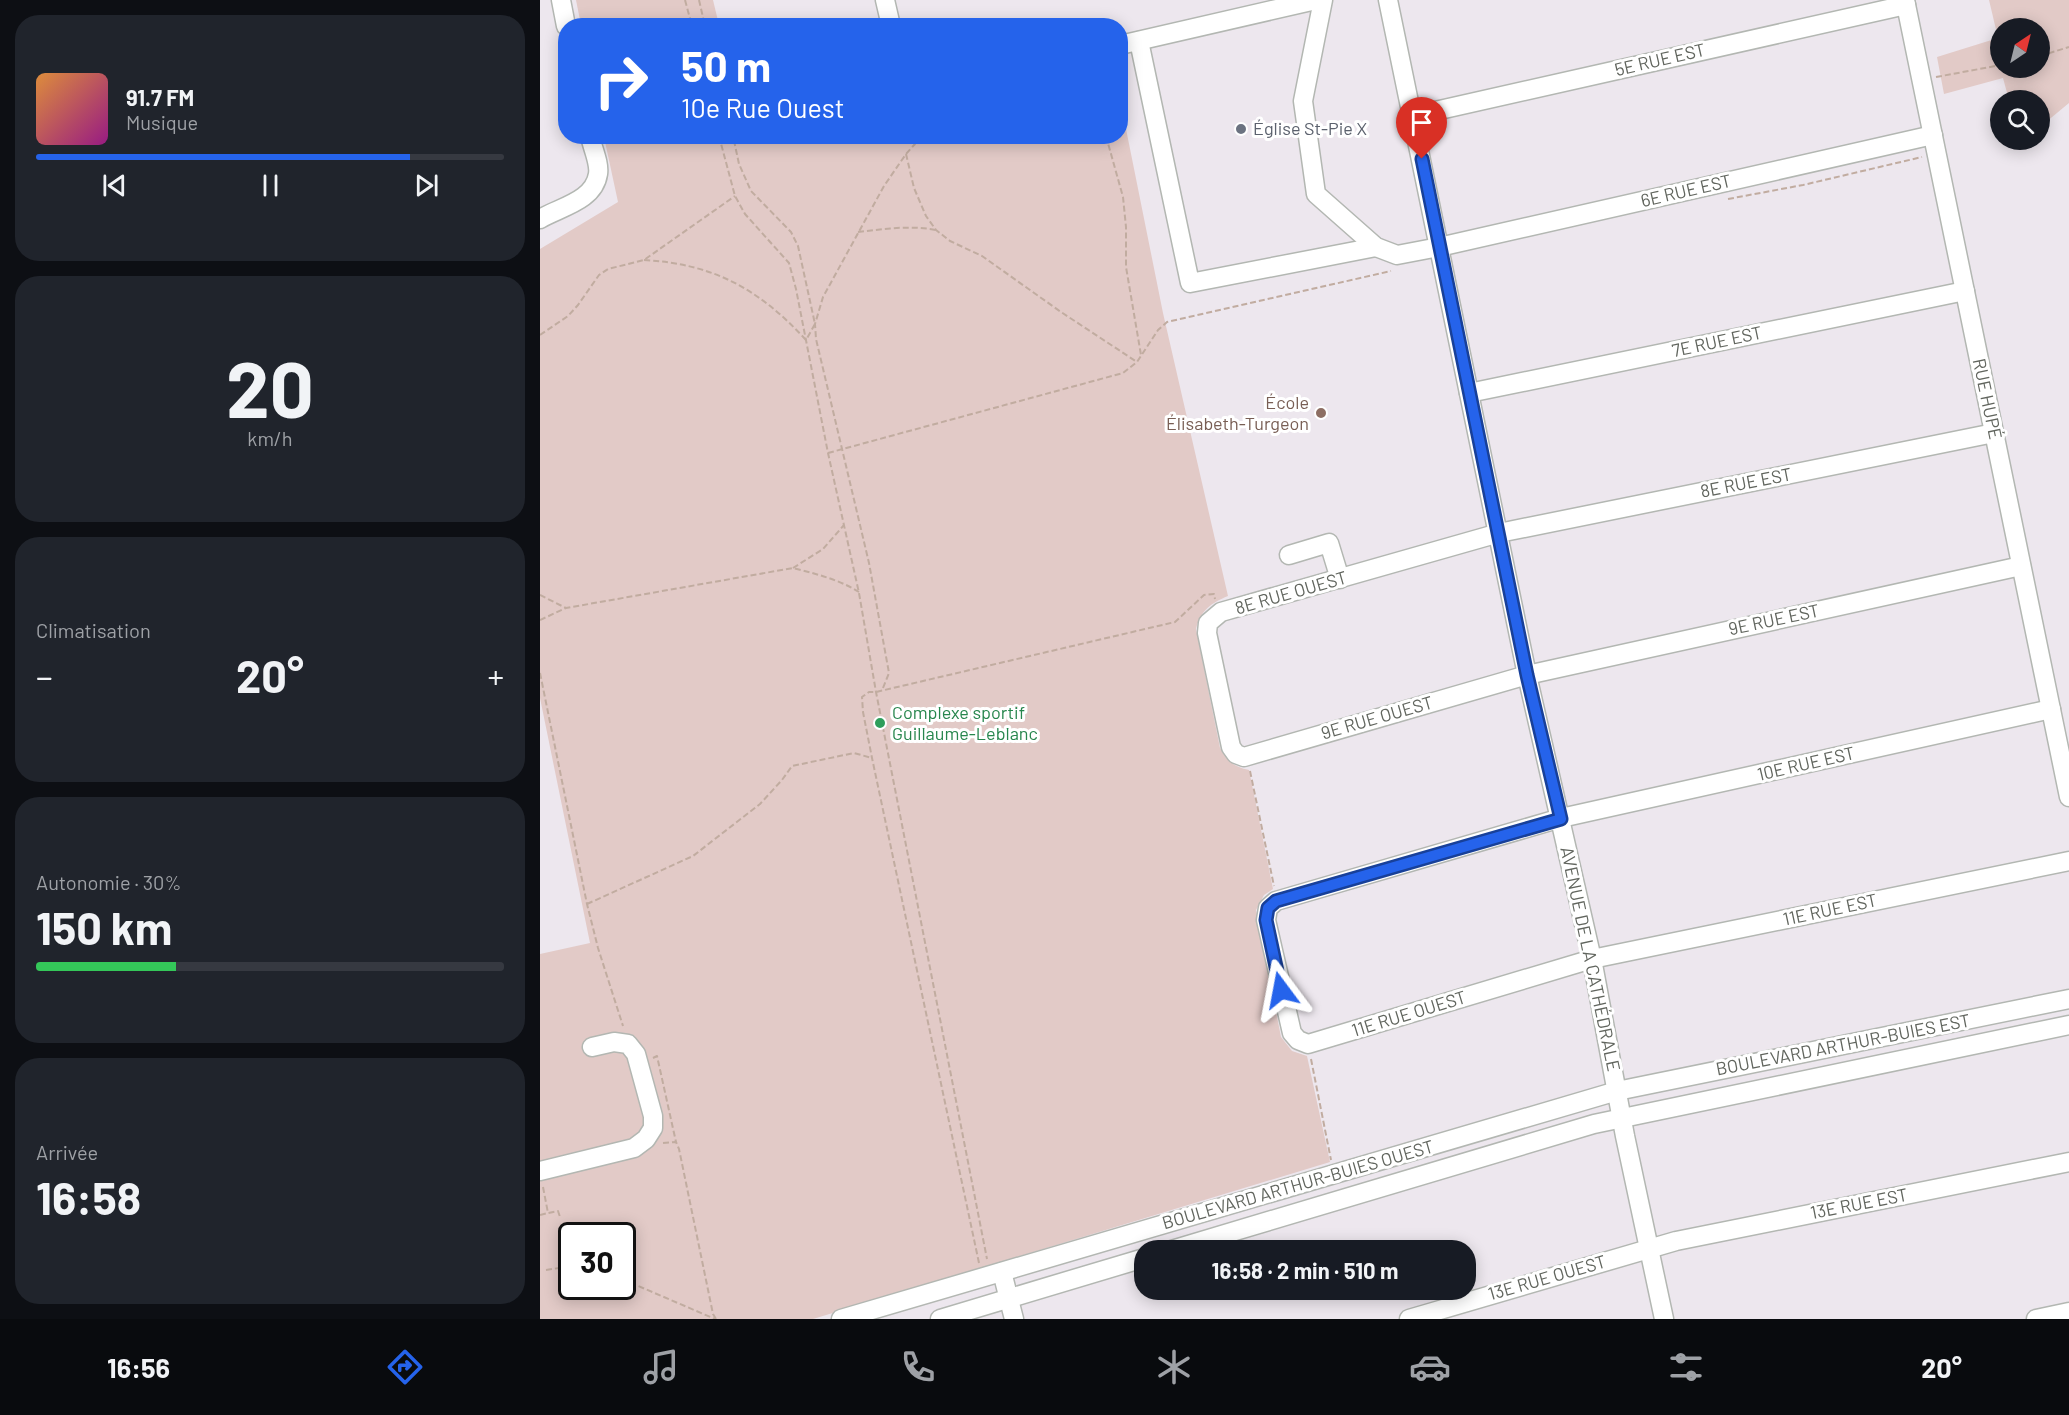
<!DOCTYPE html>
<html lang="fr">
<head>
<meta charset="utf-8">
<style>
  :root { --surface:#171b24; --page:#20242c; --text:#f1f3f6; --muted:#9ea1a6; --line:#363941; --accent:#2563eb }
  body { margin:0; font-family:Barlow,sans-serif; background:var(--page); color:var(--text); height:100vh; display:flex; flex-direction:column; font-size:22px; white-space:nowrap }
  * { box-sizing:border-box; margin:0 }
  p { font-size:20px; color:var(--muted) }
  .icon { flex:none; width:33px; height:33px; fill:none; stroke:currentColor; stroke-width:2; stroke-linecap:round; stroke-linejoin:round }
  .map { position:relative; flex:1; overflow:hidden }
  .panel { display:flex; flex-direction:column; gap:15px; padding:15px; background:#0d0f14; width:540px }
  .panel>* { flex:none }
  .guide { position:absolute; left:18px; top:18px; width:570px; height:126px; border-radius:24px; box-shadow:0 3px 15px #0003; background:#2563eb; color:#fff; overflow:hidden }
  .needle { width:39px; rotate:35deg }
  .controls { position:absolute; left:1450px; top:18px; display:grid; gap:12px }
  .controls a { display:grid; place-items:center; width:60px; height:60px; border-radius:50%; background:var(--surface); box-shadow:0 3px 15px #0003; font-size:30px }
  .speed { position:absolute; left:18px; top:1222px; display:flex; gap:12px; font-size:30px; font-weight:700; text-align:center }
  .speed>* { display:grid; place-content:center; width:78px; height:78px; border-radius:50%; background:var(--surface); box-shadow:0 3px 15px #0003; line-height:1 }
  .speed .limit { border:3px solid #111; border-radius:9px; background:#fff; color:#111 }
  .pin { position:absolute; display:grid; place-items:center; width:51px; height:51px; color:#fff; margin:-62px -26px; border-radius:50% 50% 50% 0; rotate:-45deg; box-shadow:0 0 6px #0007 }
  .pin .icon { rotate:45deg }
  .me { position:absolute; width:66px; margin:-33px; rotate:347deg; stroke-linejoin:round; filter:drop-shadow(0 0 4px #0008) }
  .turn { display:flex; align-items:center; gap:21px; height:126px; padding:0 24px; font-size:27px }
  .turn .icon { width:78px; height:78px; stroke-width:2.5 }
  .turn b { display:block; font-size:42px; line-height:51px }
  .big { font-size:45px; font-weight:700; line-height:1.1 }
  .panel .card { flex:1; display:flex; flex-direction:column; justify-content:center; gap:9px; min-width:0; padding:0 21px; border-radius:24px; background:var(--page) }
  .panel .dial { align-items:center; gap:0 }
  .dial b { font-size:78px; line-height:1 }
  .song { display:flex; align-items:center; gap:18px }
  .cover { width:72px; height:72px; border-radius:9px; background:linear-gradient(135deg,hsl(30 70% 55%),hsl(310 70% 35%)) }
  .played { height:6px; border-radius:3px; background:linear-gradient(90deg,var(--accent) 80%,var(--line) 80%) }
  .keys { display:flex; justify-content:space-around; direction:ltr }
  .heat { display:flex; justify-content:space-between; align-items:center; font-size:33px; direction:ltr }
  .charge { height:9px; border-radius:4px; background:linear-gradient(90deg,#34c759 30%,var(--line) 0) }
  .trip { position:absolute; left:594px; top:1240px; width:342px; height:60px; border-radius:24px; background:var(--surface); box-shadow:0 3px 15px #0003; font-weight:700; line-height:60px; text-align:center }
  .menu { display:flex; height:96px; justify-content:space-around; align-items:center; background:#090b0e; color:var(--muted) }
  .menu .icon { width:42px; height:42px }
  .menu .selected { color:var(--accent) }
  .menu b { font-size:27px; color:var(--text) }
  main { display:flex; flex:1; min-height:0 }
  .map>svg:first-child { display:block }
  .green { fill:#e2cac7; fill-rule:evenodd }
  .lines { fill:none; stroke-linecap:round; stroke-linejoin:round }
  .minor-casing { stroke:#b3b7b2; stroke-width:21 }
  .path { stroke:#c1aca0; stroke-width:2; stroke-dasharray:6 3; stroke-linecap:butt }
  .minor { stroke:#fff; stroke-width:18 }
  .route-casing { stroke:#184099; stroke-width:15 }
  .route { stroke:#2563eb; stroke-width:10 }
  .worship-dot { fill:#6b7280; stroke:#fff; stroke-width:2 }
  .education-dot { fill:#8d6e63; stroke:#fff; stroke-width:2 }
  .leisure-dot { fill:#2e9e5b; stroke:#fff; stroke-width:2 }
  .labels { text-anchor:middle; stroke-width:6; stroke-linejoin:round; paint-order:stroke }
  .street-label { font-size:18px; fill:#61655e; stroke:#fff }
  .worship-label { font-size:18px; fill:#5b616d; stroke:#fff; text-anchor:start }
  .education-label { font-size:18px; fill:#785e54; stroke:#fff; text-anchor:end }
  .leisure-label { font-size:18px; fill:#27864d; stroke:#fff; text-anchor:start }
</style>
</head>
<body>
<main>
<section class="panel">
<div class="card">
<div class="song"><i class="cover"></i><div><b>91.7 FM</b><p>Musique</p></div></div>
<div class="played"></div>
<div class="keys"><svg class="icon" aria-label="previous" viewBox="0 0 24 24"><path d="M18 5L8 12l10 7zM5 5v14"/></svg><svg class="icon" aria-label="pause" viewBox="0 0 24 24"><path d="M8 5v14M16 5v14"/></svg><svg class="icon" aria-label="next" viewBox="0 0 24 24"><path d="M6 5l10 7-10 7zM19 5v14"/></svg></div>
</div>
<div class="card dial"><b>20</b><p>km/h</p></div>
<div class="card"><p>Climatisation</p>
<div class="heat"><a>−</a><b class="big">20°</b><a>+</a></div>
</div>
<div class="card"><p>Autonomie · 30%</p><b class="big">150 km</b><div class="charge"></div></div>
<div class="card"><p>Arrivée</p><b class="big">16:58</b></div>
</section>
<div class="map">
<svg width="1529" height="1319" viewBox="0 0 1529 1319">
  <rect width="100%" height="100%" fill="#ede7ee"/>
  <g class="green">
    <polygon points="36,0 173,0 179,25 41,25"/>
    <path d="M1449,0H1529V103L1500,127V100H1469L1463,78L1404,94L1397,57L1458,38ZM1461,28H1500V68H1461Z"/>
    <path d="M581,104L623,313L688,596C671,603 661,610 656,629L680,748C687,761 694,767 709,770L733,889L724,895L716,910L741,1037L752,1051L767,1056L790,1162L273,1319H0V954L50,943L0,698V249L78,202L64,137L203,136L205,142L228,136H580ZM32,1236H82V1287H32Z"/>
  </g>
  <g class="lines">
    <g class="minor-casing">
      <g id="minor">
        <polyline points="21,0 26,26"/>
        <polyline points="345,0 351,26"/>
        <polyline points="783,0 763,101 776,194 836,247 857,255 899,247 1393,135"/>
        <polyline points="848,0 987,675 1052,959 1085,1136 1124,1319"/>
        <polyline points="1365,0 1529,797"/>
        <polyline points="599,41 650,283 836,247"/>
        <polyline points="580,45 776,0"/>
        <polyline points="873,116 1366,5"/>
        <path d="M0,219C20,207 54,201 58,174C60,163 52,147 50,136"/>
        <polyline points="929,393 1425,291"/>
        <polyline points="1454,433 959,533 681,612 668,623 667,633 691,747 696,754 704,757 987,675 1481,566"/>
        <polyline points="749,555 789,543 800,579"/>
        <polyline points="1511,709 1021,818 736,901 728,908 726,920 752,1033 758,1040 768,1044 1052,959 1529,861"/>
        <polyline points="0,1171 94,1148 106,1139 113,1128 113,1116 96,1054 88,1044 74,1042 52,1047"/>
        <polyline points="628,1251 1054,1124 1529,1025"/>
        <polyline points="462,1272 474,1319"/>
        <polyline points="301,1319 1077,1091 1529,999"/>
        <polyline points="400,1319 604,1258"/>
        <polyline points="869,1319 1136,1241 1529,1162"/>
        <polyline points="1496,1319 1529,1312"/>
      </g>
    </g>
    <g class="path">
      <polyline points="145,0 152,26"/>
      <polyline points="159,0 165,26"/>
      <polyline points="1500,56 1529,47"/>
      <polyline points="1396,77 1461,65"/>
      <polyline points="179,136 195,196 205,214 249,263 256,289 288,453 319,593 336,692 447,1259"/>
      <polyline points="566,136 583,197 586,227 586,267 601,355"/>
      <polyline points="366,154 374,188 386,216 396,230 410,241 442,256 521,312 597,362"/>
      <polyline points="1188,199 1263,185 1382,157"/>
      <path d="M318,232C344,229 369,225 396,230"/>
      <path d="M104,260C174,264 219,289 266,340L275,324L258,246L251,232L211,191L199,164L193,136"/>
      <polyline points="0,335 28,316 38,305 59,275 68,269 104,260 195,196"/>
      <polyline points="288,453 583,373 597,362 618,330 627,322 851,271"/>
      <polyline points="253,568 283,549 304,525"/>
      <polyline points="0,595 26,608"/>
      <path d="M0,620L26,608L253,568C276,574 298,579 319,592"/>
      <polyline points="0,673 47,904 58,948 83,1026"/>
      <polyline points="343,688 349,673 329,563 276,339 275,324 283,297 344,186 366,154 375,144 374,136"/>
      <polyline points="710,771 734,886"/>
      <polyline points="47,904 153,856 220,804 242,780 252,766 314,753 332,758"/>
      <polyline points="113,1058 117,1056 136,1142"/>
      <polyline points="771,1059 791,1160"/>
      <polyline points="123,1143 136,1142 139,1149 173,1314 176,1319"/>
      <polyline points="3,1187 8,1213 18,1211 20,1217"/>
      <polyline points="0,1215 8,1213"/>
      <polyline points="439,1263 332,758 323,712 322,697 329,692 336,692 635,622 664,595 674,594 675,599"/>
      <polyline points="6,1270 32,1266"/>
      <polyline points="82,1279 175,1319"/>
    </g>
    <use href="#minor" class="minor"/>
  </g>
  <g class="lines">
    <g class="route-casing">
      <polyline id="route" points="741,990 726,920 728,908 736,901 1021,819 987,675 882,159"/>
    </g>
    <use href="#route" class="route"/>
  </g>
  <circle class="worship-dot" cx="701" cy="129" r="6"/>
  <circle class="education-dot" cx="781" cy="413" r="6"/>
  <circle class="leisure-dot" cx="340" cy="723" r="6"/>
  <g class="labels">
    <g class="street-label">
      <text transform="translate(1120 60) rotate(-13)" y="6">5E RUE EST</text>
      <text transform="translate(1146 191) rotate(-13)" y="6">6E RUE EST</text>
      <text transform="translate(1177 342) rotate(-12)" y="6">7E RUE EST</text>
      <text transform="translate(1447 399) rotate(78)" y="6">RUE HUPÉ</text>
      <text transform="translate(1206 483) rotate(-11)" y="6">8E RUE EST</text>
      <text transform="translate(751 593) rotate(-16)" y="6">8E RUE OUEST</text>
      <text transform="translate(1234 620) rotate(-12)" y="6">9E RUE EST</text>
      <text transform="translate(837 718) rotate(-16)" y="6">9E RUE OUEST</text>
      <text transform="translate(1266 764) rotate(-13)" y="6">10E RUE EST</text>
      <text transform="translate(1290 910) rotate(-12)" y="6">11E RUE EST</text>
      <text transform="translate(1050 959) rotate(78)" y="6">AVENUE DE LA CATHÉDRALE</text>
      <text transform="translate(869 1014) rotate(-17)" y="6">11E RUE OUEST</text>
      <text transform="translate(1303 1045) rotate(-11)" y="6">BOULEVARD ARTHUR-BUIES EST</text>
      <text transform="translate(758 1185) rotate(-16)" y="6">BOULEVARD ARTHUR-BUIES OUEST</text>
      <text transform="translate(1319 1204) rotate(-11)" y="6">13E RUE EST</text>
      <text transform="translate(1007 1278) rotate(-16)" y="6">13E RUE OUEST</text>
    </g>
    <g class="worship-label">
      <text x="713" y="135">Église St-Pie X</text>
    </g>
    <g class="education-label">
      <text x="769" y="409">École<tspan x="769" dy="21">Élisabeth-Turgeon</tspan></text>
    </g>
    <g class="leisure-label">
      <text x="352" y="719">Complexe sportif<tspan x="352" dy="21">Guillaume-Leblanc</tspan></text>
    </g>
  </g>
</svg>
<div class="controls">
<a><svg class="needle" viewBox="-14 -14 28 28"><path d="M0-13l5 13h-10z" fill="#e53935"/><path d="M0 13l5-13h-10z" fill="#9ea1a6"/></svg></a>
<a><svg class="icon" aria-label="search" viewBox="0 0 24 24"><circle cx="10" cy="10" r="6"/><path d="M15 15l6 6"/></svg></a>
</div>
<div class="speed"><div class="limit">30</div></div>
<div class="pin" style="left:882px;top:159px;background:#d93025"><svg class="icon" aria-label="arrive" viewBox="0 0 24 24"><path d="M6 21V4h12l-3 4 3 4H6"/></svg></div>
<svg class="me" style="left:741px;top:990px" viewBox="-20 -20 40 40"><path d="M0-17L14 15 0 8-14 15z" fill="#2563eb" stroke="#fff" stroke-width="4"/></svg>
<div class="trip">16:58 · 2 min · 510 m</div>
<div class="guide">
<div class="turn"><svg class="icon" aria-label="right" viewBox="0 0 24 24"><path d="M7 20v-9h11M14 6l5 5-5 5"/></svg><div><b>50 m</b>10e Rue Ouest</div></div>
</div>
</div>
</main>
<nav class="menu">
<b>16:56</b>
<svg class="icon selected" aria-label="directions" viewBox="0 0 24 24"><path d="M12 3l9 9-9 9-9-9zM9 14v-3h6M13 9l2 2-2 2"/></svg>
<svg class="icon" aria-label="music" viewBox="0 0 24 24"><path d="M9 18V5l10-2v13"/><circle cx="6" cy="18" r="3"/><circle cx="16" cy="16" r="3"/></svg>
<svg class="icon" aria-label="phone" viewBox="0 0 24 24"><path d="M5 4h4l2 5-3 2q2 4 5 5l2-3 5 2v4C11 20 4 13 5 4z"/></svg>
<svg class="icon" aria-label="climate" viewBox="0 0 24 24"><path d="M12 3v18M4 7l16 10M4 17L20 7"/></svg>
<svg class="icon" aria-label="car" viewBox="0 0 24 24"><path d="M5 17H2v-5l4-1 3-4h7l3 4 3 1v5h-3M9 17h6M6 11h13"/><circle cx="7" cy="17" r="2"/><circle cx="17" cy="17" r="2"/></svg>
<svg class="icon" aria-label="filters" viewBox="0 0 24 24"><path d="M4 7h16M4 17h16"/><circle cx="9" cy="7" r="2"/><circle cx="15" cy="17" r="2"/></svg>
<b>20°</b>
</nav>
</body>
</html>
